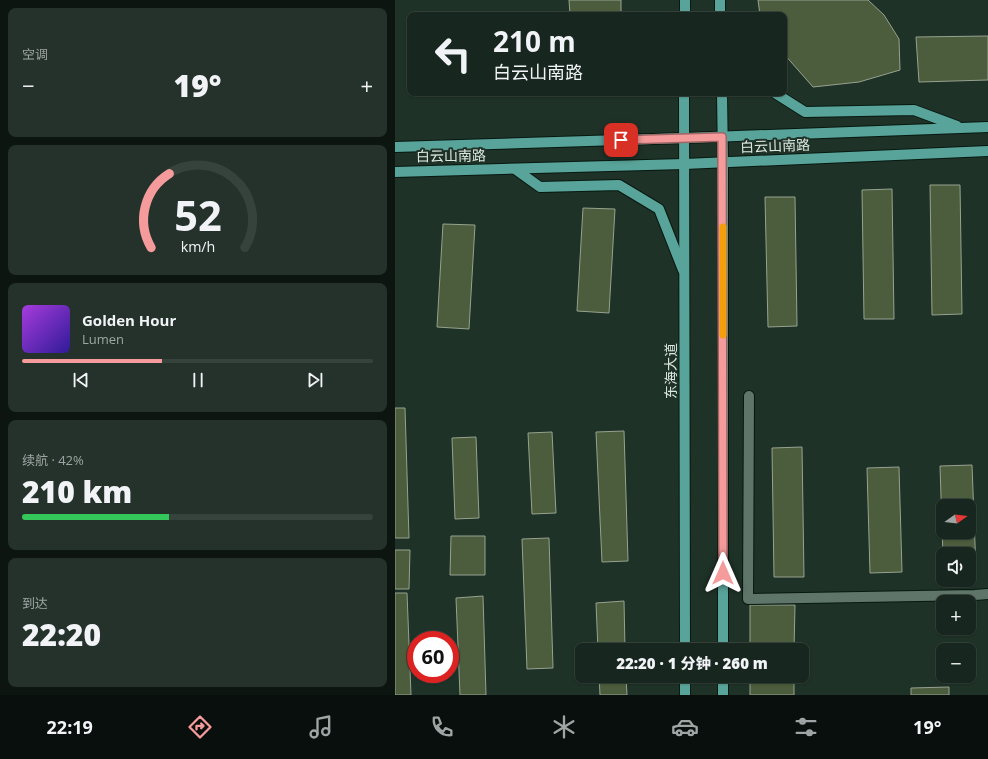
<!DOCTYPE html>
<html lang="zh">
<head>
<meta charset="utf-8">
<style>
  :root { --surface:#17261e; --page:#24322b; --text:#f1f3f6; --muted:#9ea5a4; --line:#36433c; --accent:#f59b9b }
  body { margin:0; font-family:"Open Sans","Noto Sans SC",sans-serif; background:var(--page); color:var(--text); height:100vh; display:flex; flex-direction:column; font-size:15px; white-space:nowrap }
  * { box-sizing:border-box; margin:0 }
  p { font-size:13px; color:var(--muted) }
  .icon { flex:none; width:22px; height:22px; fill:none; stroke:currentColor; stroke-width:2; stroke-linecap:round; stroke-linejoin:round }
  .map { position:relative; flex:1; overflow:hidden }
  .sheet { display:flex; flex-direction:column; gap:8px; padding:8px; background:#0d1510; width:395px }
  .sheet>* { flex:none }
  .top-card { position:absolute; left:12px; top:12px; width:380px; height:84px; border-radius:8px; box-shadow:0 1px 3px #0004,0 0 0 1px var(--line); background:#17261e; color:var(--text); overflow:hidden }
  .needle { width:26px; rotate:76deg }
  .fabs { position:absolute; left:541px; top:499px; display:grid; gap:8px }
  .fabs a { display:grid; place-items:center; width:40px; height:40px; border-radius:8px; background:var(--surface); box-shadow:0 1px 3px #0004,0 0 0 1px var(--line); font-size:20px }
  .speed { position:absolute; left:12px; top:631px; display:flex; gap:8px; font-size:20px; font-weight:700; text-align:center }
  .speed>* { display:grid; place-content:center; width:52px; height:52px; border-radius:50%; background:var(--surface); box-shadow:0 1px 3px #0004,0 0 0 1px var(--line); line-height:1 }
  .speed .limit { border:6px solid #d22; background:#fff; color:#111 }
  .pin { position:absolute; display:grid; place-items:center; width:34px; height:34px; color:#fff; margin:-17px; border-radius:8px; box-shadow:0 2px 6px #0006 }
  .me { position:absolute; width:44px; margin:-22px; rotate:0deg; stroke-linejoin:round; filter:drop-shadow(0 0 3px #0008) }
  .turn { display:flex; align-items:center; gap:14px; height:84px; padding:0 20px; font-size:18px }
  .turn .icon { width:52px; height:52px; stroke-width:2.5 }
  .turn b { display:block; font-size:28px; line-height:34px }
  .big { font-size:30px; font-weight:800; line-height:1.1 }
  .sheet .tile { flex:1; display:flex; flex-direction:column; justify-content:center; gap:6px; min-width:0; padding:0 14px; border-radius:8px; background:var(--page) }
  .sheet .dial { align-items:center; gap:0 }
  .dial svg { height:104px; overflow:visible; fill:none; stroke:var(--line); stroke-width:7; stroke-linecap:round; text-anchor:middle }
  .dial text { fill:var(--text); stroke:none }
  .song { display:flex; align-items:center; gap:12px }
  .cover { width:48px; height:48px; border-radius:6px; background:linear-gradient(135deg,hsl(280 70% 55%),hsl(250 70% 35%)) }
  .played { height:4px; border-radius:2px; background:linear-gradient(90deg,var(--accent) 40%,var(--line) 40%) }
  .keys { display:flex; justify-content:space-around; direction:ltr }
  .heat { display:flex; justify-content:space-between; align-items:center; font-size:22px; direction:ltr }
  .charge { height:6px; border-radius:3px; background:linear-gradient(90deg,#34c759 42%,var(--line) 0) }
  .trip { position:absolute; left:180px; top:643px; width:234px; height:40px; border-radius:8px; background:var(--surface); box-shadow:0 1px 3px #0004,0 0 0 1px var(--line); font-weight:800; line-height:40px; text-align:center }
  .tabs { display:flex; height:64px; justify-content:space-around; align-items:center; background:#090f0c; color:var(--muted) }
  .tabs .icon { width:28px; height:28px }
  .tabs .selected { color:var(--accent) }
  .tabs b { font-size:18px; color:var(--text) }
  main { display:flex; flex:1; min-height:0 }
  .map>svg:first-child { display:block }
  .building { fill:#4b5d3d; stroke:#97a28f; fill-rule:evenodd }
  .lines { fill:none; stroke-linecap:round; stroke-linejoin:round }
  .minor-casing { stroke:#071910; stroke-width:12 }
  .major-casing { stroke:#071910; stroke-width:12 }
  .minor { stroke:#607569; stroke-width:10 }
  .major { stroke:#59a49a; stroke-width:10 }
  .route-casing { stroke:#9f6565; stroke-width:10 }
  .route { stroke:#f59b9b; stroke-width:7 }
  .slow { stroke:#f59e0b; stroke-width:7 }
  .labels { text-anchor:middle; stroke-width:4; stroke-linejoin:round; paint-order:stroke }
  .street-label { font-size:14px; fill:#dde9e2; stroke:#1f3228 }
</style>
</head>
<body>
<main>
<section class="sheet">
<div class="tile"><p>空调</p>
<div class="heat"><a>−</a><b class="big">19°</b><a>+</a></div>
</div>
<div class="tile dial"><svg viewBox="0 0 100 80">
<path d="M14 69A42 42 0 1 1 86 69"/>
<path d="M14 69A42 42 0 0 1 28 12" stroke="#f59b9b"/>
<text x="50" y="56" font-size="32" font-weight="700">52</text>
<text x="50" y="72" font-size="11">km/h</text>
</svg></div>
<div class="tile">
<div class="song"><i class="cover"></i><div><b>Golden Hour</b><p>Lumen</p></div></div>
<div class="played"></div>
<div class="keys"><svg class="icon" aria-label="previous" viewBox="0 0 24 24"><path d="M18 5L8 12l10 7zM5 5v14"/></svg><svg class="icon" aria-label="pause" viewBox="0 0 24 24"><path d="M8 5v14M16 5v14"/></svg><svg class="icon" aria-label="next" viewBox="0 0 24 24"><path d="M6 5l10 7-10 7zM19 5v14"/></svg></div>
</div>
<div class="tile"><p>续航 · 42%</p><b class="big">210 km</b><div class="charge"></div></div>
<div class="tile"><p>到达</p><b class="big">22:20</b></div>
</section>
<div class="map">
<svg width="593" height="695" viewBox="0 0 593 695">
  <rect width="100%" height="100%" fill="#1f3228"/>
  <g class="building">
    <polygon points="174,0 226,0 226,15 175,15"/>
    <polygon points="363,0 473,0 489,15 504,39 505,70 464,82 418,87 389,54 389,15 365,15"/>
    <polygon points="593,36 593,80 524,82 521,37"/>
    <polygon points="535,185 565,185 567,314 537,315"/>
    <polygon points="497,189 499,319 469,319 467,190"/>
    <polygon points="370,197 400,197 402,326 373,327"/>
    <polygon points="188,208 220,209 214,313 182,311"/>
    <polygon points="48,224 80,225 74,329 42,327"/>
    <polygon points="0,408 10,408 14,538 0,538"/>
    <polygon points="229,431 233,561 207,562 201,432"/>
    <polygon points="157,432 161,513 137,514 133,433"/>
    <polygon points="81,437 84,518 60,519 57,438"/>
    <polygon points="407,447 409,577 379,577 377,448"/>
    <path d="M577,465L581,570H574V554H548V557L545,466ZM548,506H574V532H548Z"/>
    <polygon points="504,467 507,572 475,573 472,468"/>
    <polygon points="56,536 90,536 90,575 55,575"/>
    <polygon points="154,538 158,668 132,669 127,539"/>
    <polygon points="0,550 15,550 14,589 0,589"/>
    <polygon points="0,593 12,593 16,695 0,695"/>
    <polygon points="88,596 91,695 65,695 61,598"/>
    <polygon points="229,601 230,650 203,650 201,603"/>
    <polygon points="355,605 400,605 399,650 355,650"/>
    <polygon points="204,676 231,676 232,695 205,695"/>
    <rect x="355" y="676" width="44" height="19"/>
    <polygon points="554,687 554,695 516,695 516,688"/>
  </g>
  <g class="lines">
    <g class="minor-casing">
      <polyline id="minor" points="354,396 353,599 580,595 593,594"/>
    </g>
    <g class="major-casing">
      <g id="major">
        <polyline points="325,0 325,15"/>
        <polyline points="290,15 290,0"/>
        <polyline points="289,93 290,650"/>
        <polyline points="327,93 328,162 328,650"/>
        <polyline points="380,93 410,112 519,110 562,126"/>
        <polyline points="0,147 289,138 593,127"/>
        <polyline points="120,169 145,187 224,185 264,209 288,270"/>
        <polyline points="0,172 289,164 593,151"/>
        <polyline points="290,695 290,676"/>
        <polyline points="328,695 328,676"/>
      </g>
    </g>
    <use href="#minor" class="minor"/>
    <use href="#major" class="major"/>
  </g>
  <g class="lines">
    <g class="route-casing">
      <polyline id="route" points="226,140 327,137 328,573"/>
    </g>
    <use href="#route" class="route"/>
    <polyline class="slow" points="328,227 328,335"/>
  </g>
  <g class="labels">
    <g class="street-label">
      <text transform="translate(380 146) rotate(-2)" y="5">白云山南路</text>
      <text transform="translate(56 156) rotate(-1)" y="5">白云山南路</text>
      <text transform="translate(276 371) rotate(-90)" y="5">东海大道</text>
    </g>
  </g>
</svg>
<div class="fabs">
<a><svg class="needle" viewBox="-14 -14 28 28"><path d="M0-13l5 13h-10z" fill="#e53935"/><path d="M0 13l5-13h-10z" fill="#9ea5a4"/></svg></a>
<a><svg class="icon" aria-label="sound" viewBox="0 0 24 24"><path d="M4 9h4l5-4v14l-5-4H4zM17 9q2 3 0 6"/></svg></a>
<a>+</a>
<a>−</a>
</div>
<div class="speed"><div class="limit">60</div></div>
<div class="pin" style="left:226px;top:140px;background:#d93025"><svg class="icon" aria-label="arrive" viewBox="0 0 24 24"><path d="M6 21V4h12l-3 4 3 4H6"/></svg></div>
<svg class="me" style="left:328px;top:573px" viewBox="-20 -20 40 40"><path d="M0-17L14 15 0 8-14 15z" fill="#f59b9b" stroke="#fff" stroke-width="4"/></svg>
<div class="trip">22:20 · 1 分钟 · 260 m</div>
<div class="top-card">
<div class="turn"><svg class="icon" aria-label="left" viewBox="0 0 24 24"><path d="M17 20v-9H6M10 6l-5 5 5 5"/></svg><div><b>210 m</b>白云山南路</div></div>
</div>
</div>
</main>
<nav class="tabs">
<b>22:19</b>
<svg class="icon selected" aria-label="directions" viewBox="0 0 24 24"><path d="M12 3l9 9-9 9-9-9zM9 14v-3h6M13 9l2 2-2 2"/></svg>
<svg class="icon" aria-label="music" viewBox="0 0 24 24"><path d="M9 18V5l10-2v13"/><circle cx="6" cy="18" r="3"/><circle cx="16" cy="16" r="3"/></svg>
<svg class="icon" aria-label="phone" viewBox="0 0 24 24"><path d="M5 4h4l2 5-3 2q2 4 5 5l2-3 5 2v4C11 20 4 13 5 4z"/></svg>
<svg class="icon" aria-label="climate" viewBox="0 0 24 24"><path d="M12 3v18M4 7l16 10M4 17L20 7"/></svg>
<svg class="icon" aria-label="car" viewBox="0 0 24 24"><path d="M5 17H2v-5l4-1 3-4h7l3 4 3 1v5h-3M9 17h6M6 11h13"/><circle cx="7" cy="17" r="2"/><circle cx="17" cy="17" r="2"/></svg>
<svg class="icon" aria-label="filters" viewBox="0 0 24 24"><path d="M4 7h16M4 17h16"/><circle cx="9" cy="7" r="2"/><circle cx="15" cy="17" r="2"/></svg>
<b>19°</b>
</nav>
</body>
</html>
